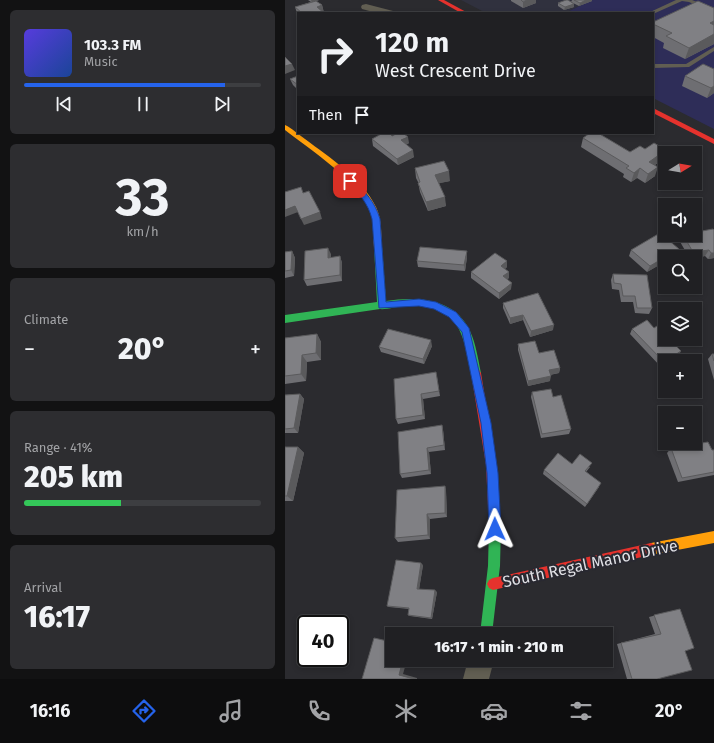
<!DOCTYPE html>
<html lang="en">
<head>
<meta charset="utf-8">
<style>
  :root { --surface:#202023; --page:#2d2d30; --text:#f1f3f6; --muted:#a2a3a6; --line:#3d3e41; --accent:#2563eb }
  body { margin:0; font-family:"Fira Sans",sans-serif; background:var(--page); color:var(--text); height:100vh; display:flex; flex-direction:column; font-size:15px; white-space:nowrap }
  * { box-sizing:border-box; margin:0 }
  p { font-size:13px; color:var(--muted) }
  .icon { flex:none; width:22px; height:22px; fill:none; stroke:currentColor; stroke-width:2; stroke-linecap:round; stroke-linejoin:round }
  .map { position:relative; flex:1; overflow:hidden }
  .drawer { display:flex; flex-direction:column; gap:10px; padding:10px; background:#121213; width:285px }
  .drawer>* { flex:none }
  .banner { position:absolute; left:12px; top:12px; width:357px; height:122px; border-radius:0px; box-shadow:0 2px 6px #0003,0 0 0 1px var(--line); background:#202023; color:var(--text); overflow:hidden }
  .needle { width:26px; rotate:79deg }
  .buttons { position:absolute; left:373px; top:146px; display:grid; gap:8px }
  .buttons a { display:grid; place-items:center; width:44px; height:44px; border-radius:0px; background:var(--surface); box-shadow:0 2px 6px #0003,0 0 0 1px var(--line); font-size:20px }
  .speed { position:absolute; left:12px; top:615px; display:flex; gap:8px; font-size:20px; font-weight:700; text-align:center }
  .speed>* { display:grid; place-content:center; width:52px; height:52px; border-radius:50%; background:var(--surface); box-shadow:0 2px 6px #0003,0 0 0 1px var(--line); line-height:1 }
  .speed .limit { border:2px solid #111; border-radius:6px; background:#fff; color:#111 }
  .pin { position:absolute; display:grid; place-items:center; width:34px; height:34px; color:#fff; margin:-17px; border-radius:8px; box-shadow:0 2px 6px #0006 }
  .me { position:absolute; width:44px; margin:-22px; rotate:359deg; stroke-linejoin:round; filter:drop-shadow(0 0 3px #0008) }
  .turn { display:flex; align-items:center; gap:14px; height:84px; padding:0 12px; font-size:18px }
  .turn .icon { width:52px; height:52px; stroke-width:2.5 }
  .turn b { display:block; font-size:28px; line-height:34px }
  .then { display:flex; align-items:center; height:38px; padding:0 12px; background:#0003; gap:8px; font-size:15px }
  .big { font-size:30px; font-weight:800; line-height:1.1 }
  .drawer .tile { flex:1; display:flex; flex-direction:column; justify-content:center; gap:6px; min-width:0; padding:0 14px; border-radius:6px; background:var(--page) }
  .drawer .dial { align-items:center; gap:0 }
  .dial b { font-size:52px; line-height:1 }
  .song { display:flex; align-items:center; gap:12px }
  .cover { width:48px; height:48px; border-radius:6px; background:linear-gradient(135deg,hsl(250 70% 55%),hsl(220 70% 35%)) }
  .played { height:4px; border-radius:2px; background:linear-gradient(90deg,var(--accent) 85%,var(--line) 85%) }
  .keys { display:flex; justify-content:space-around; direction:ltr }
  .heat { display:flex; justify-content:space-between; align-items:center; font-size:22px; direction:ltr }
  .charge { height:6px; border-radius:3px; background:linear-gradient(90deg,#34c759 41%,var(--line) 0) }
  .trip { position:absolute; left:100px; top:627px; width:228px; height:40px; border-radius:0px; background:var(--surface); box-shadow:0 2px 6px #0003,0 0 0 1px var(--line); font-weight:800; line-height:40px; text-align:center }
  .dock { display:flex; height:64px; justify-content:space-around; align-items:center; background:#0d0d0e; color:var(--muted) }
  .dock .icon { width:28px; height:28px }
  .dock .current { color:var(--accent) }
  .dock b { font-size:18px; color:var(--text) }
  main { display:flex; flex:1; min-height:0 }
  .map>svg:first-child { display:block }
  .built { fill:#30313e }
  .green { fill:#2e2d58 }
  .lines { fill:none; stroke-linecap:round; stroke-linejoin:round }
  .lane { fill:#615e52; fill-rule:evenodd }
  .street { fill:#615e52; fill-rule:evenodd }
  .fast { fill:#30b455; fill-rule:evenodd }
  .slow { fill:#ff9f0a; fill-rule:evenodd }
  .jam { fill:#e5322d; fill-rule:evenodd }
  .wall { fill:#6e6e72 }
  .shaded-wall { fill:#5a5a5c }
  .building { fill:#808084; stroke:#5a5a5c }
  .route { fill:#2563eb; stroke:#184099 }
  .labels { text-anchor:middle; stroke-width:4; stroke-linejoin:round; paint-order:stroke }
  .near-street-label { font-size:16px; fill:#dfdfe4; stroke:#292931 }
</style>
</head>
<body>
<main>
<section class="drawer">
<div class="tile">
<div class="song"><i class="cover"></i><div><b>103.3 FM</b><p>Music</p></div></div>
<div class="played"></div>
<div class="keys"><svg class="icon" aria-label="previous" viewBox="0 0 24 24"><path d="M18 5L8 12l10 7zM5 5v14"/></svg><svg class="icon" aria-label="pause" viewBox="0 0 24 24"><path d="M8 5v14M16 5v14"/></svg><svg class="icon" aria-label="next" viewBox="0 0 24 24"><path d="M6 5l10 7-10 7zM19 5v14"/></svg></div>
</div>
<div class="tile dial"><b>33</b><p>km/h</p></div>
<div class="tile"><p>Climate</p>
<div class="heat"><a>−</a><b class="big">20°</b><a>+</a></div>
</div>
<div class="tile"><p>Range · 41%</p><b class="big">205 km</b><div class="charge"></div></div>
<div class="tile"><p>Arrival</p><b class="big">16:17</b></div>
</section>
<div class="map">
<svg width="429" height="679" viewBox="0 0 429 679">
  <rect width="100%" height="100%" fill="#2b2b2f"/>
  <polygon class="built" points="176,0 307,0 280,13 201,13"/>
  <polygon class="green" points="307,0 429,0 429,129 368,98 368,13 280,13"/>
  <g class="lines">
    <g class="lane">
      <polygon points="391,0 407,0 429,9 429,13 404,2 397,1 368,14 363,13"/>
      <polygon points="429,47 429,51 404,67 368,68 368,64 401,64"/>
    </g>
    <g class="street">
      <polygon points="81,4 108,11 109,13 92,13 77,9 76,7 77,5"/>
      <polygon points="183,660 209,660 204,679 178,679"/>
    </g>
    <g class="fast">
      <path d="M93,244L97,247L101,301C132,296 170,298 185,331C191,344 193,359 196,373L194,376L191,377L188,376L186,373C178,331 173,303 121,306C114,306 100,310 95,309L0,323V315L92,302L89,247Z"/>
      <polygon points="210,520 214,522 216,526 215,566 207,634 195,634 203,566 204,526 206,522"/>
    </g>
    <g class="slow">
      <path d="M0,125C7,128 14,135 20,139C45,158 77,178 91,207C97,219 96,234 97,247L96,249H90L89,247C88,235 89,222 85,210C75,182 24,149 0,130Z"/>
      <polygon points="429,531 429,543 366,555 362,553 360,549 362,545 366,543"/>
    </g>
    <g class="jam">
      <polygon points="153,0 159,0 183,13 176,13"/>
      <polygon points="368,108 429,139 429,144 368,113"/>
      <polygon points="191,369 194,370 196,373 211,465 216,526 214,530 210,532 206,530 204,526 201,465 186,373 188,370"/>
      <polygon points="366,543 370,545 372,549 370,553 366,555 208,590 204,588 202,584 204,580 208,578"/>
    </g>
  </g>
  <g class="wall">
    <polygon points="23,0 34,0 31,1 37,5 39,13 13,13 13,16 10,7 26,2"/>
    <polygon points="226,0 251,0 251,3 238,8 226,1"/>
    <polygon points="287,0 307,0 307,1 294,6 286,2"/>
    <polygon points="273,3 289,7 279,10 273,6"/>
    <polygon points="429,8 429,44 400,59 378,48 379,43 368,37 368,22"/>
    <polygon points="429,69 429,93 422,98 397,86 400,76"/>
    <polygon points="13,76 13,90 8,85 5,79"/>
    <polygon points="107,136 124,143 121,145 129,157 113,165 88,146 87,139"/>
    <polygon points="298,138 345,152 360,149 381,150 378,159 370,165 370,176 360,183 352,178 346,182 338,177 339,174 296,147"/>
    <polygon points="130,168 165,181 154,183 161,206 143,211 135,192 133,182 131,178"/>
    <polygon points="410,223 429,258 423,259 420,256 410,258 410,257 404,257 391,235 410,235"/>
    <polygon points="346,250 391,255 362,272 344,256"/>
    <polygon points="7,251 10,258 9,276 0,278 0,252"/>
    <polygon points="46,254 46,258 55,256 57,263 57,281 22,286 19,280"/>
    <polygon points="182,257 180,271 133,267 132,261"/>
    <polygon points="222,267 220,269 224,272 224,278 222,279 226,289 214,299 186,278 186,272"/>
    <polygon points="328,274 367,308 364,314 350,313 348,302 336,302 334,290 327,289 326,280"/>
    <polygon points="218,303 268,330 245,337 238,320 225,324 218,308"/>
    <polygon points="347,329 380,339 393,357 386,361 380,361 380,365 376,367 345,334"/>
    <polygon points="32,334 36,342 36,360 22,362 21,381 0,384 0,338"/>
    <polygon points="233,344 254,353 275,368 274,373 265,375 265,381 243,386 233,350"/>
    <polygon points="147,346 139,364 96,352 94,347"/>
    <polygon points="427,354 429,354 429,380 423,359"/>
    <polygon points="152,377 155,396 138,399 140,419 113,424 111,419"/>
    <polygon points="247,392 268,397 286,429 284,434 256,438 246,397"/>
    <polygon points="15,394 19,399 13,433 0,433 0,395"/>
    <polygon points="157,425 158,430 160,450 144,452 146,474 117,478 115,474"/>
    <polygon points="0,447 13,447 19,453 8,501 0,501"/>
    <polygon points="386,448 429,450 429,475 393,482 382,453"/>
    <polygon points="287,464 305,467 301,472 314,487 300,507 258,474 259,470"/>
    <polygon points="160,486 161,491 162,517 145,519 145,539 113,542 110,538"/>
    <polygon points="138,565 134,589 152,592 147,619 125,616 123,615 124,609 104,607 102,606"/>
    <polygon points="395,609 400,651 372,679 342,679 332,644 370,634 364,617"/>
  </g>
  <g class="shaded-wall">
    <polygon points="26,0 34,0 27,3"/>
    <polygon points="242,0 251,0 251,3 238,8 238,2"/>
    <polygon points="301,0 307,0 307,1 294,6 295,3"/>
    <polygon points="289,4 289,7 279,10 280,7"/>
    <polygon points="37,5 39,13 32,7"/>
    <polygon points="429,21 429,30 425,23"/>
    <polygon points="429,34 429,44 400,59 404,48"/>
    <polygon points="7,64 10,70 0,74 0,66"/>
    <polygon points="429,86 429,93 422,98 426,88"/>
    <polygon points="123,137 124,143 117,147 116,140"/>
    <polygon points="128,150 129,157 113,165 112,159"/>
    <polygon points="381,150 378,159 361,171 364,162"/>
    <polygon points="373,167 370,176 360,183 363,174"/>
    <polygon points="355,168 352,178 346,182 349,173"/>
    <polygon points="164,171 165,181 151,184 150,175"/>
    <polygon points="160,197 161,206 143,211 141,202"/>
    <polygon points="10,206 13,212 0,217 0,210"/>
    <polygon points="35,212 37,219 19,225 16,219"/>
    <polygon points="43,248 46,254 46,264 43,258"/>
    <polygon points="394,249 391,255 388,257 380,257"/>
    <polygon points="424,250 420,256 410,258 410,257 406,257 408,252"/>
    <polygon points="7,251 10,258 9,276 6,270"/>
    <polygon points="182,251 182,257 180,271 179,265"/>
    <polygon points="426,253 429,253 429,258 423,259"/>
    <polygon points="55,256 57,263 57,281 55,275"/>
    <polygon points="380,257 380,262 362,272 365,266"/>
    <polygon points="222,261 222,267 216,272 216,266"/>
    <polygon points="224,272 224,278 218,282 218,276"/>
    <polygon points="227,283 226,289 214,299 214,293"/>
    <polygon points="238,315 238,320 225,324 225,318"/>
    <polygon points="269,325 268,330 245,337 246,331"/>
    <polygon points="32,334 36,342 36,360 31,353"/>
    <polygon points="146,340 147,346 139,364 138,359"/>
    <polygon points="396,351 393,357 386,361 380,361"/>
    <polygon points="17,355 22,362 21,381 16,374"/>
    <polygon points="380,361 380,365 376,367 379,362"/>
    <polygon points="275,368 274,373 263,375 264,370"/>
    <polygon points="266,376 265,381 243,386 243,381"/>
    <polygon points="15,394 19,399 13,433 9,428"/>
    <polygon points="136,394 138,399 140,419 138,415"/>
    <polygon points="157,425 158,430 160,450 159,445"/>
    <polygon points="13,447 19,453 8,501 2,496"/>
    <polygon points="142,448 144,452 146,474 144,470"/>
    <polygon points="160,486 161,491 162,517 160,513"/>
    <polygon points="142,514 145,519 145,539 143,535"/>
    <polygon points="136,563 138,565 134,590 132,589"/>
    <polygon points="150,590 152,592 147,619 146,618"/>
    <polygon points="118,660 122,660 118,674 132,678 132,679 129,679 114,675"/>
  </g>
  <g class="building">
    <polygon points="236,0 242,0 238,2"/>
    <polygon points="281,0 283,0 289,4 280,7 273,3"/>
    <polygon points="289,0 301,0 295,3"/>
    <polygon points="31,1 37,5 32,7 39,13 17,13 10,7"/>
    <polygon points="413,1 429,8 429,21 425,23 429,25 429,34 404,48 381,36 387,33 368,24 368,22"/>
    <polygon points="0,57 7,64 0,66"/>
    <polygon points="418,64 429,69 429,86 426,88 400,76"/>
    <polygon points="13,76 13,85 5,79"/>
    <polygon points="98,133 104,133 107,136 113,133 118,133 123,137 116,140 128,150 112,159 87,139"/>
    <polygon points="305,133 313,133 345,152 355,146 360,149 369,143 381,150 364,162 373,167 363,174 355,168 349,173 341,168 344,166 298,138"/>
    <polygon points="159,161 164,171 150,175 160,197 141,202 133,183 135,182 130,168"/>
    <polygon points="16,187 18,193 24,191 35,212 16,219 10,206 0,210 0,192"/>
    <polygon points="410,223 412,223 417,231 428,229 429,230 429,253 426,253 424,250 408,252 398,235 410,235"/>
    <polygon points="375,233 394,249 365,266 346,250"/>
    <polygon points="135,247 182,251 179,265 132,261"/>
    <polygon points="43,248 43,258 55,256 55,275 19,280 20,251"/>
    <polygon points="7,251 6,270 0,271 0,252"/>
    <polygon points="210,253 222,261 216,266 224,272 218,276 227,283 214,293 186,272"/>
    <polygon points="328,274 362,275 367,308 352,308 350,296 338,296 336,284 329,283"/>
    <polygon points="253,293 269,325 246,331 238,315 225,318 218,303"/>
    <polygon points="362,320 369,328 375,324 380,330 380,339 384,339 396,351 379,362 347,329"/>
    <polygon points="103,329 146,340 138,359 94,347"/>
    <polygon points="32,334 31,353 17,355 16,374 0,376 0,338"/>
    <polygon points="250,341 254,353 269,350 275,368 264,370 266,376 243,381 233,344"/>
    <polygon points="427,354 429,354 429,361"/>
    <polygon points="151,372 154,391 136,394 138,415 111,419 109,379"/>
    <polygon points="266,389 268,397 276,395 286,429 257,434 247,392"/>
    <polygon points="15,394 9,428 0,429 0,395"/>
    <polygon points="157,425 159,445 142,448 144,470 115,474 113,432"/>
    <polygon points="423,442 427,450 429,450 429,472 397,478 386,448"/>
    <polygon points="0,447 13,447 2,496 0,496"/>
    <polygon points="273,453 287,464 295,454 307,463 300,471 316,483 302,504 259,470"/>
    <polygon points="160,486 160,513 142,514 143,535 110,538 112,490"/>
    <polygon points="111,560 136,563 132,589 150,590 146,618 123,615 124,608 102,606"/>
    <polygon points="395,609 409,648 400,651 407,670 372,679 347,679 336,643 376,634 369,615"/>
    <polygon points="89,638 107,642 107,660 118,660 114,675 129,679 77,679"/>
  </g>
  <path class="route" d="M62,179H67C80,191 90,202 95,219L101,302L134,299L151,302L171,312L184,328L206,423L213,473L216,529L214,533L210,535L206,533L204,529L202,473L196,423L177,332L164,317L149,309L134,306L94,308L87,219C83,203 74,193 62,183Z"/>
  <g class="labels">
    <g class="near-street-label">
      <text transform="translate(305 563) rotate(-12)" y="6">South Regal Manor Drive</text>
    </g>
  </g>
</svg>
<div class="buttons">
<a><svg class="needle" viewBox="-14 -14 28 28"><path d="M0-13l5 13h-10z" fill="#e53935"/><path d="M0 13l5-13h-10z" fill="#a2a3a6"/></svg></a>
<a><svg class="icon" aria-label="sound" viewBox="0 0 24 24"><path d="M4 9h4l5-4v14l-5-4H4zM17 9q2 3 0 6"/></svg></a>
<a><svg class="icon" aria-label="search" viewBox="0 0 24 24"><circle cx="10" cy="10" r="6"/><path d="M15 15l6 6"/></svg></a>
<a><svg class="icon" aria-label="layers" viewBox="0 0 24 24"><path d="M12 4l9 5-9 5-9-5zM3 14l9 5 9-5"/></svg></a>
<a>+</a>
<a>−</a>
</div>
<div class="speed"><div class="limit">40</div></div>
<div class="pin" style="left:65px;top:181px;background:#d93025"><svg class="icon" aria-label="arrive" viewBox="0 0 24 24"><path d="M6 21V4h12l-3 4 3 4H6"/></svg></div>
<svg class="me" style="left:210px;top:529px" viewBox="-20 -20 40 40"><path d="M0-17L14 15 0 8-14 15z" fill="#2563eb" stroke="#fff" stroke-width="4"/></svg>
<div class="trip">16:17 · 1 min · 210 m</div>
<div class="banner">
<div class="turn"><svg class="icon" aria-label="right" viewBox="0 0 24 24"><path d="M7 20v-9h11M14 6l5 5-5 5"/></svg><div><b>120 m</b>West Crescent Drive</div></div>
<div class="then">Then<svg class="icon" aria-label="arrive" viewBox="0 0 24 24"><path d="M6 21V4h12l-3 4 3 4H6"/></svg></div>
</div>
</div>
</main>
<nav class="dock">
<b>16:16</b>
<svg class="icon current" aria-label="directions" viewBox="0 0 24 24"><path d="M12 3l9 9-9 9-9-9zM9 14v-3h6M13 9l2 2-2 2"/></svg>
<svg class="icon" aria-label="music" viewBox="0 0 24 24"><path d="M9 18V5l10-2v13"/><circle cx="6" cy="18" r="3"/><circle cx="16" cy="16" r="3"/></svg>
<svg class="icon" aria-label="phone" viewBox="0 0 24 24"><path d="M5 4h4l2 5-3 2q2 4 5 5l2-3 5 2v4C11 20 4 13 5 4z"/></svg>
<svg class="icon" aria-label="climate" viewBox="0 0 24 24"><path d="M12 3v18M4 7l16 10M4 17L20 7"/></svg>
<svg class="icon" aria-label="car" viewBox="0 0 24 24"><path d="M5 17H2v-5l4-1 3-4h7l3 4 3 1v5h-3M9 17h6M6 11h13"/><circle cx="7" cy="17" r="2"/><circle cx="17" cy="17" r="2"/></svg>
<svg class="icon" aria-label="filters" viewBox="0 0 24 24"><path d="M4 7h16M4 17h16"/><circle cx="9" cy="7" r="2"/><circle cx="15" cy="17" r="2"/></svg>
<b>20°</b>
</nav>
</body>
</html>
